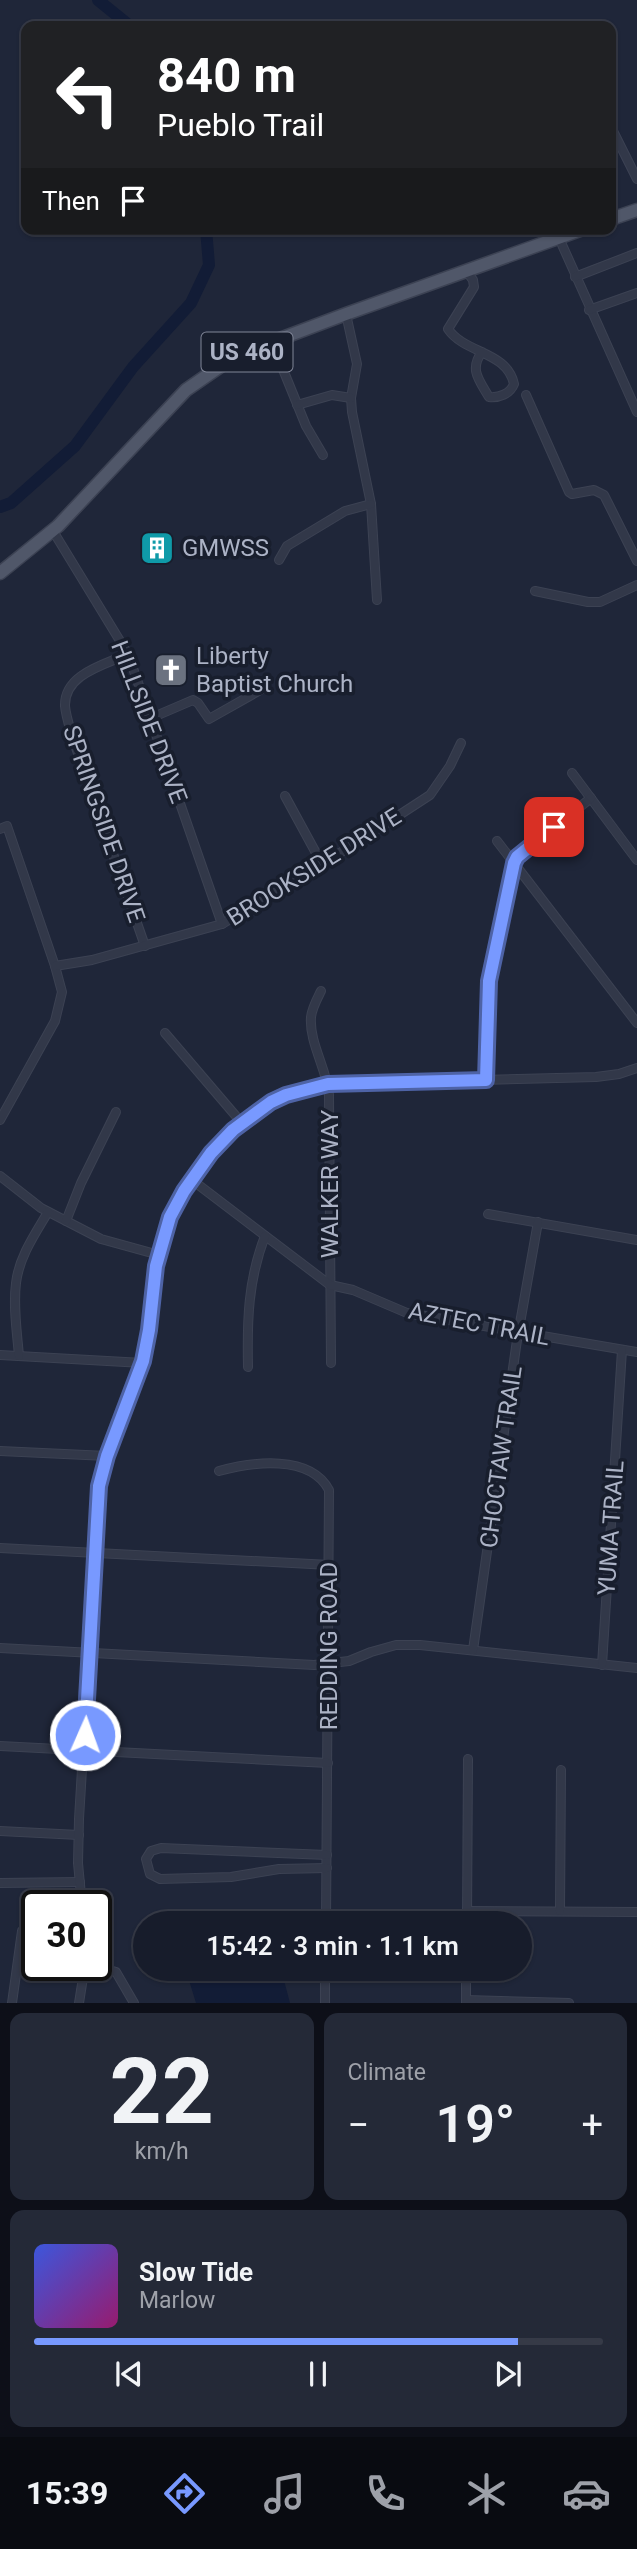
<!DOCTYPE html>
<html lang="en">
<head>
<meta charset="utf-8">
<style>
  :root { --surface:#171c2b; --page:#242937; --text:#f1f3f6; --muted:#9ea1a9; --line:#363a47; --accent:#7899ff }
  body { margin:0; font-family:Roboto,sans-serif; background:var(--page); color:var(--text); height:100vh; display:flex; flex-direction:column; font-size:26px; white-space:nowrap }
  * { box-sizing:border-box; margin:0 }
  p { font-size:23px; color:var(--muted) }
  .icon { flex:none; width:38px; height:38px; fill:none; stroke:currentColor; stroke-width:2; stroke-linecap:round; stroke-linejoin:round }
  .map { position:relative; height:2003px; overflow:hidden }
  .side { display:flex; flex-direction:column; gap:10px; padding:10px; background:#0d0f18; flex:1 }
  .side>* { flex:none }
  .guide { position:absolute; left:21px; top:21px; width:595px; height:214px; border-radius:14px; box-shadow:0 2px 5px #0004,0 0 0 2px var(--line); background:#202124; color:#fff; overflow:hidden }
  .speed { position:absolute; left:21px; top:1890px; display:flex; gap:14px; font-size:35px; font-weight:700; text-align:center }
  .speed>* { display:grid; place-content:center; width:91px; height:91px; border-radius:50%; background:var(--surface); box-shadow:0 2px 5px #0004,0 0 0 2px var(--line); line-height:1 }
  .speed .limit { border:4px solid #111; border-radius:10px; background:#fff; color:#111 }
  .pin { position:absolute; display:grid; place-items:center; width:60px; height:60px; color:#fff; margin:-30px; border-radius:14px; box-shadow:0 4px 10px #0006 }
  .me { position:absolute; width:77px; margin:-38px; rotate:2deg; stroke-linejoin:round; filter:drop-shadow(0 0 5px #0008) }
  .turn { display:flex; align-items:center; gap:24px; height:147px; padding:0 21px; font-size:32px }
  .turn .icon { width:91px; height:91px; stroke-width:2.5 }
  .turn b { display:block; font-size:49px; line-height:60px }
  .then { display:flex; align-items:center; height:66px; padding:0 21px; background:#0003; gap:14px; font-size:26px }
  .big { font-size:52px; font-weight:600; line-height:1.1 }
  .side .widget { flex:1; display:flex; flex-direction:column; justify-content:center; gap:10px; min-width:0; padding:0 24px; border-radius:14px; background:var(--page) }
  .side .dial { align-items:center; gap:0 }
  .dial b { font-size:91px; line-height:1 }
  .song { display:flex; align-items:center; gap:21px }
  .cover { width:84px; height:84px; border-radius:10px; background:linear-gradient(135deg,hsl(230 70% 55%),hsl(320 70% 35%)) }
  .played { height:7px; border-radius:4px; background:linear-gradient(90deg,var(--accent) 85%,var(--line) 85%) }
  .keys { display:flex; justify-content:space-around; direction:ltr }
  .heat { display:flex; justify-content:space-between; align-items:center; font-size:38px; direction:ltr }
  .side .tiles { flex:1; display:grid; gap:10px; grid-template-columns:1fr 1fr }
  .widget:last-child { grid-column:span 2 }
  .trip { position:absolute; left:133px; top:1911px; width:399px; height:70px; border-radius:35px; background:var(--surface); box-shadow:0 2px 5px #0004,0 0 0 2px var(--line); font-weight:600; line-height:70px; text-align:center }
  .tabs { display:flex; height:112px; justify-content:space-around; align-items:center; background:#090b11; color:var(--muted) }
  .tabs .icon { width:49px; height:49px }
  .tabs .active { color:var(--accent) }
  .tabs b { font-size:32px; color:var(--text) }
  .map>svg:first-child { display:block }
  .water { fill:#121c36 }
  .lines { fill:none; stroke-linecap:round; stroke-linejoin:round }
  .river { stroke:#121c36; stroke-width:12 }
  .minor-casing { stroke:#3c4253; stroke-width:10 }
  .primary-casing { stroke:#3c4253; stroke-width:15 }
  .minor { stroke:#323849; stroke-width:8 }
  .primary { stroke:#505769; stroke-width:12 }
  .route-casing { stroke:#4e63a6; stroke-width:18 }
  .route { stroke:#7899ff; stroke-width:12 }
  .labels { text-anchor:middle; stroke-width:7; stroke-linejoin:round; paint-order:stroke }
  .shield { fill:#181e2d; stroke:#808698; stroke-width:2 }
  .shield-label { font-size:23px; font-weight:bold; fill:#acb3c6 }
  .poi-label { font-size:24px; fill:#acb3c6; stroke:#181e2d; text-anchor:start }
  .street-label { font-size:24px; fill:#acb3c6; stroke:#181e2d }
</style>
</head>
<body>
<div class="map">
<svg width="637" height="2003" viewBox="0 0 637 2003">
  <rect width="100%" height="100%" fill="#1f2639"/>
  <polygon class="water" points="182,1969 281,1969 290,2003 196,2003 188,1977"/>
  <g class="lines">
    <g class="river">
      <polyline points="98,0 130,26"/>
      <polyline points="0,507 11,503 75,446 133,367 191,303 209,265 206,229"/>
    </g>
    <g class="minor-casing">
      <g id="minor">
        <polyline points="611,127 637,179"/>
        <polyline points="559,238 637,412"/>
        <path d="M467,272L473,280L474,287L448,329C465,354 507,351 514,384C510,394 499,398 489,397C479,380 469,369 482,352"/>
        <polyline points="575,277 637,253"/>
        <polyline points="589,310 637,293"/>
        <polyline points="346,314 357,364 351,398 352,412 371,504 377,600"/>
        <polyline points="282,367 306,426 323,455"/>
        <polyline points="526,395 569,492 572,494 594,490 604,495 637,561"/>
        <polyline points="297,405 332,395 351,398"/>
        <polyline points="53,531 128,654 222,924"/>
        <polyline points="279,560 287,546 345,511 371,504"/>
        <polyline points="535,591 588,602 600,602 637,585"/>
        <path d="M128,654C104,665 64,674 65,706C66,717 70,728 73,739L145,946"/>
        <polyline points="151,718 193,700 198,703 209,719 262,689"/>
        <polyline points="572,773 637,860"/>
        <polyline points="285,796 322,864"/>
        <polyline points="0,829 7,826 55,966 62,992 55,1021 0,1120"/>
        <polyline points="497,841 637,1023"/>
        <polyline points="55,966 92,960 222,924 358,842 430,795 450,766 461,743"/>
        <path d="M321,991C317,999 312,1008 311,1017C309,1043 327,1069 329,1095L331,1363"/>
        <polyline points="165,1033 241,1122"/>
        <polyline points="486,1080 489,980 514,863 517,857 591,798"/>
        <polyline points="0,1176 41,1208 101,1239 159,1255"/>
        <polyline points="192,1180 330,1285 353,1290 407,1313 637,1352"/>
        <polyline points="488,1214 637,1240"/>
        <polyline points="66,1221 81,1183 116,1112"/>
        <polyline points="0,1355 143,1363"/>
        <path d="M19,1356C17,1332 13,1307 16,1283C19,1257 35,1234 48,1212"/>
        <path d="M248,1367C247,1321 248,1280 265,1236"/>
        <polyline points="0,1451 107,1456"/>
        <path d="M219,1471C252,1462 310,1454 329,1490L326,1923"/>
        <polyline points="0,1548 330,1565"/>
        <polyline points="0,1648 314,1665 349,1661 371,1652 396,1645 420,1645 637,1668"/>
        <polyline points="473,1650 517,1340 538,1222"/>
        <polyline points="602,1665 622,1350"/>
        <polyline points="0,1746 328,1763"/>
        <polyline points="0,1831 79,1835"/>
        <polyline points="327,1868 279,1869 231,1877 160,1879 150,1874 146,1859 151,1851 161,1848 327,1855"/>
        <polyline points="0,1883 80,1882"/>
        <path d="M82,1906L78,1863L79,1819L99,1486C108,1442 131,1403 143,1361C152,1330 150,1297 156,1266C168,1203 215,1130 273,1101C290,1093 310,1089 329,1084L596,1077L619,1074L637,1068"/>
        <polyline points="467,1911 637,1912"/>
        <polyline points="560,1911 561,1770"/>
        <polyline points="467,1923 468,1759"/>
        <polyline points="93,1965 116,1972 134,2003"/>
        <polyline points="466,2000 569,2003"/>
        <polyline points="12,2003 22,1931 37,1930"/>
        <polyline points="79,2003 85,1965"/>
        <polyline points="325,2003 325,1969"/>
        <polyline points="466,2003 466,1969"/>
      </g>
    </g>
    <g class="primary-casing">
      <g id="primary">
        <polyline points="611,219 637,210"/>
        <polyline points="0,573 58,526 186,390 225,363 261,346 346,314 583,229"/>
      </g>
    </g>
    <use href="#minor" class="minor"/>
    <use href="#primary" class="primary"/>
  </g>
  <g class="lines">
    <g class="route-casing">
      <polyline id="route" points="85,1735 99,1486 107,1456 143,1361 149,1330 156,1266 170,1217 184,1191 211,1153 233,1130 271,1102 286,1095 328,1084 486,1080 489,981 514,863 517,857 554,827"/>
    </g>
    <use href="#route" class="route"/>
  </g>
  <defs>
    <g id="building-square" transform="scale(1.75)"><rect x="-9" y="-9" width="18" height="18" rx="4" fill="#0f9aa8" stroke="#181e2d"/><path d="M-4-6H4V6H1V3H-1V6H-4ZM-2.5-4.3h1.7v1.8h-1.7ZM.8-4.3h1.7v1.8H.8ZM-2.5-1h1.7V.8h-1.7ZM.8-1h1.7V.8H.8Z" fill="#fff"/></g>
    <g id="church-square" transform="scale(1.75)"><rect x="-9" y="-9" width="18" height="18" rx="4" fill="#6b7280" stroke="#181e2d"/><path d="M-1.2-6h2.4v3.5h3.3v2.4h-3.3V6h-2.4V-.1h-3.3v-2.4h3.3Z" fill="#fff"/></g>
  </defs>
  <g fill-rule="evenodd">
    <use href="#building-square" x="157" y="548"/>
    <use href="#church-square" x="171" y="670"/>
  </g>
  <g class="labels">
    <rect class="shield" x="201.5" y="332.5" width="91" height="39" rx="5"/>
    <g class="shield-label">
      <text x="247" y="360">US 460</text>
    </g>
    <g class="poi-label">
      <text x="182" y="556">GMWSS</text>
      <text x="196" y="664">Liberty<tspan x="196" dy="28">Baptist Church</tspan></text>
    </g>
    <g class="street-label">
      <text transform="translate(149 722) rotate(69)" y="8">HILLSIDE DRIVE</text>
      <text transform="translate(104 824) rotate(71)" y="8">SPRINGSIDE DRIVE</text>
      <text transform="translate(314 867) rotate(-32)" y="8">BROOKSIDE DRIVE</text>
      <text transform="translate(330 1184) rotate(-90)" y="8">WALKER WAY</text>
      <text transform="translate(479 1324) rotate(11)" y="8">AZTEC TRAIL</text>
      <text transform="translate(501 1457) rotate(-82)" y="8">CHOCTAW TRAIL</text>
      <text transform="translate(611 1528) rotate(-86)" y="8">YUMA TRAIL</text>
      <text transform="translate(329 1646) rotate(-90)" y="8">REDDING ROAD</text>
    </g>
  </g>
</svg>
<div class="speed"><div class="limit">30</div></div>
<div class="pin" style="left:554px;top:827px;background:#d93025"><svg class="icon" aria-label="arrive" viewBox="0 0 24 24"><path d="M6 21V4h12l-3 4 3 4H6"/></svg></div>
<svg class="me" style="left:85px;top:1735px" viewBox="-20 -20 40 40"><circle r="17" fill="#7899ff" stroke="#fff" stroke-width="3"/><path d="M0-11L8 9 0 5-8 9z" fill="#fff"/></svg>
<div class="trip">15:42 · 3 min · 1.1 km</div>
<div class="guide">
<div class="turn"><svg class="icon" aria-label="left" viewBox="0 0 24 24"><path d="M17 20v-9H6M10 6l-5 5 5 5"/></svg><div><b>840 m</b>Pueblo Trail</div></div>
<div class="then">Then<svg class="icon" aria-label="arrive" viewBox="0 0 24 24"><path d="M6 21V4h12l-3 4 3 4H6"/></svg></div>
</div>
</div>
<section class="side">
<div class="tiles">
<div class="widget dial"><b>22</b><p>km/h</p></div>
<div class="widget"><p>Climate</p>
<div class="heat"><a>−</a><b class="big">19°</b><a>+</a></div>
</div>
<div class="widget">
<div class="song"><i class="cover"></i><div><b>Slow Tide</b><p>Marlow</p></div></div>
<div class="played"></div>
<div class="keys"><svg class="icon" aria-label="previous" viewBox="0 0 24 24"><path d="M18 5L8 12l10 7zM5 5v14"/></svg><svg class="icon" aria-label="pause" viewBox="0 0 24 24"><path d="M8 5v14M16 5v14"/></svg><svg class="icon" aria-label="next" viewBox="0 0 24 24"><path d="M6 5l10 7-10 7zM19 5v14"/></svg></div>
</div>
</div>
</section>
<nav class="tabs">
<b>15:39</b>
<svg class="icon active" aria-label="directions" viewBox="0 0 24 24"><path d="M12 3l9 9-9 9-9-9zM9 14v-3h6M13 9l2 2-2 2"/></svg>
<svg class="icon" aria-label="music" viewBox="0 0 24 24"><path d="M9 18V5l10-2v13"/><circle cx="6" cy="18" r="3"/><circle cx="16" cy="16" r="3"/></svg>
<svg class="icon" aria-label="phone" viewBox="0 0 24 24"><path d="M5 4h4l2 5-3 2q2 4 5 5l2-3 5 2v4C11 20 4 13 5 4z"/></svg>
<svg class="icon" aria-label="climate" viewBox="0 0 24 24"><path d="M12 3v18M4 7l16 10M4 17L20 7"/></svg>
<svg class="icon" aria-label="car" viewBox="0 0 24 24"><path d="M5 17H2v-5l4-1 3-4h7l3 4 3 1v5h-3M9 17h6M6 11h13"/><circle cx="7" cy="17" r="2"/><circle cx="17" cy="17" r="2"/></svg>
</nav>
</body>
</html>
